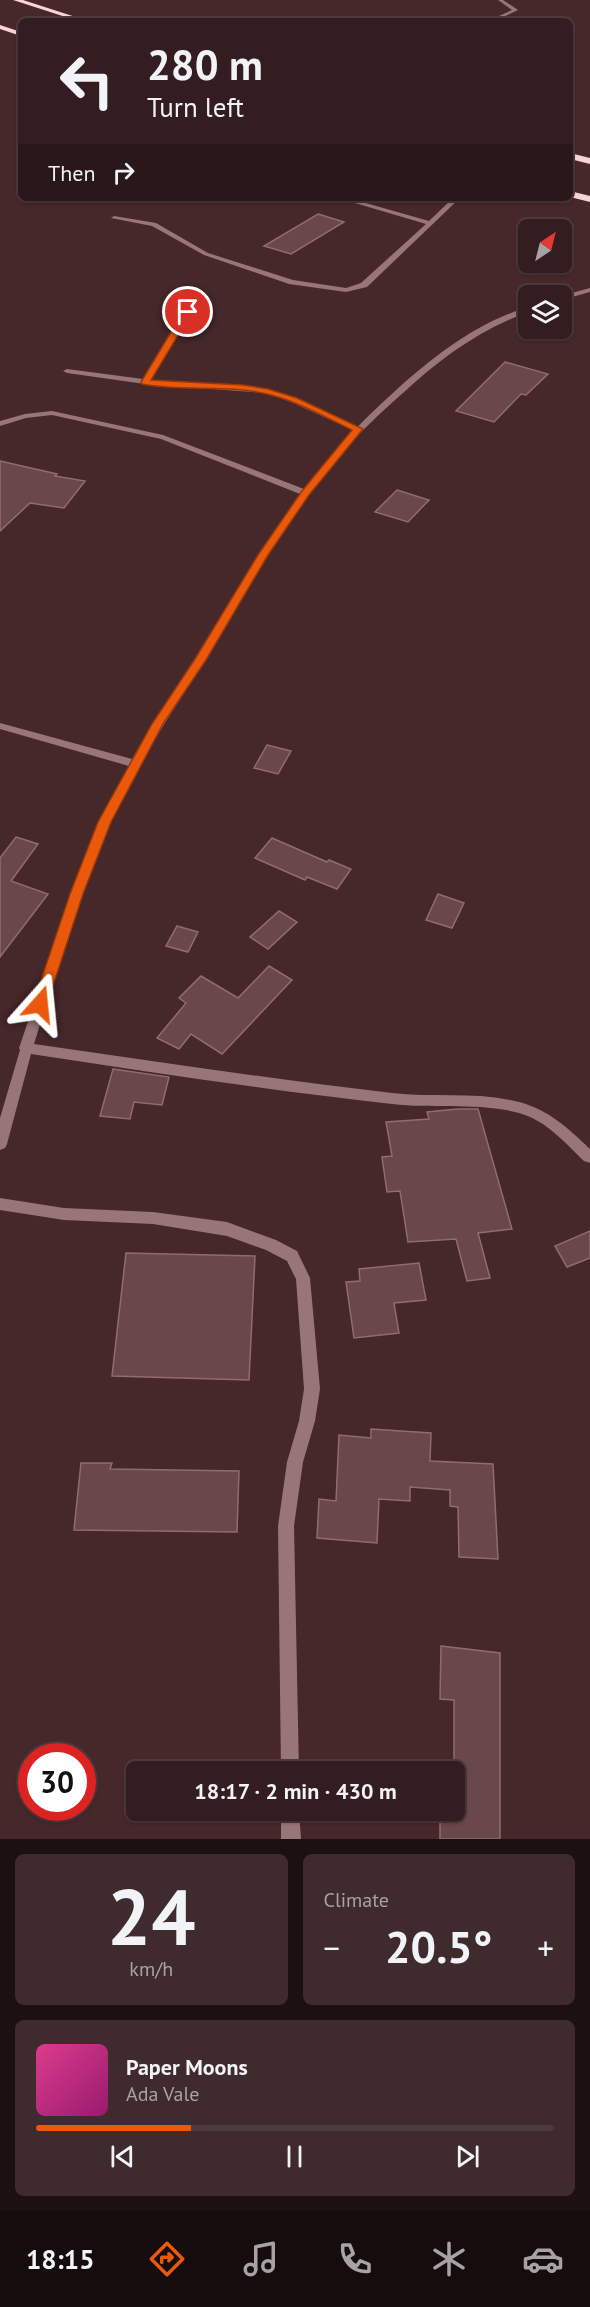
<!DOCTYPE html>
<html lang="en">
<head>
<meta charset="utf-8">
<style>
  :root { --surface:#341d20; --page:#3f2a2d; --text:#f1f3f6; --muted:#a9a2a5; --line:#4e3b3e; --accent:#ea580c }
  body { margin:0; font-family:"PT Sans",sans-serif; background:var(--page); color:var(--text); height:100vh; display:flex; flex-direction:column; font-size:22px; white-space:nowrap }
  * { box-sizing:border-box; margin:0 }
  p { font-size:20px; color:var(--muted) }
  .icon { flex:none; width:33px; height:33px; fill:none; stroke:currentColor; stroke-width:2; stroke-linecap:round; stroke-linejoin:round }
  .map { position:relative; height:1839px; overflow:hidden }
  .side { display:flex; flex-direction:column; gap:15px; padding:15px; background:#1d1012; flex:1 }
  .side>* { flex:none }
  .banner { position:absolute; left:18px; top:18px; width:555px; height:183px; border-radius:9px; box-shadow:0 2px 4px #0004,0 0 0 2px var(--line); background:#341d20; color:var(--text); overflow:hidden }
  .needle { width:39px; rotate:35deg }
  .controls { position:absolute; left:518px; top:219px; display:grid; gap:12px }
  .controls a { display:grid; place-items:center; width:54px; height:54px; border-radius:9px; background:var(--surface); box-shadow:0 2px 4px #0004,0 0 0 2px var(--line); font-size:30px }
  .speed { position:absolute; left:18px; top:1743px; display:flex; gap:12px; font-size:30px; font-weight:700; text-align:center }
  .speed>* { display:grid; place-content:center; width:78px; height:78px; border-radius:50%; background:var(--surface); box-shadow:0 2px 4px #0004,0 0 0 2px var(--line); line-height:1 }
  .speed .limit { border:9px solid #d22; background:#fff; color:#111 }
  .pin { position:absolute; display:grid; place-items:center; width:51px; height:51px; color:#fff; margin:-26px; border:3px solid #fff; border-radius:50%; box-shadow:0 2px 6px #0007 }
  .me { position:absolute; width:66px; margin:-33px; rotate:18deg; stroke-linejoin:round; filter:drop-shadow(0 0 4px #0008) }
  .turn { display:flex; align-items:center; gap:21px; height:126px; padding:0 30px; font-size:27px }
  .turn .icon { width:78px; height:78px; stroke-width:2.5 }
  .turn b { display:block; font-size:42px; line-height:51px }
  .then { display:flex; align-items:center; height:57px; padding:0 30px; background:#0003; gap:12px; font-size:22px }
  .big { font-size:45px; font-weight:800; line-height:1.1 }
  .side .widget { flex:1; display:flex; flex-direction:column; justify-content:center; gap:9px; min-width:0; padding:0 21px; border-radius:9px; background:var(--page) }
  .side .dial { align-items:center; gap:0 }
  .dial b { font-size:78px; line-height:1 }
  .song { display:flex; align-items:center; gap:18px }
  .cover { width:72px; height:72px; border-radius:9px; background:linear-gradient(135deg,hsl(330 70% 55%),hsl(320 70% 35%)) }
  .played { height:6px; border-radius:3px; background:linear-gradient(90deg,var(--accent) 30%,var(--line) 30%) }
  .keys { display:flex; justify-content:space-around; direction:ltr }
  .heat { display:flex; justify-content:space-between; align-items:center; font-size:33px; direction:ltr }
  .side .tiles { flex:1; display:grid; gap:15px; grid-template-columns:1fr 1fr }
  .widget:last-child { grid-column:span 2 }
  .trip { position:absolute; left:126px; top:1761px; width:339px; height:60px; border-radius:9px; background:var(--surface); box-shadow:0 2px 4px #0004,0 0 0 2px var(--line); font-weight:800; line-height:60px; text-align:center }
  .dock { display:flex; height:96px; justify-content:space-around; align-items:center; background:#150c0d; color:var(--muted) }
  .dock .icon { width:42px; height:42px }
  .dock .on { color:var(--accent) }
  .dock b { font-size:27px; color:var(--text) }
  .map>svg:first-child { display:block }
  .building { fill:#69474a; stroke:#916c6f; stroke-width:1.5 }
  .lines { fill:none; stroke-linecap:round; stroke-linejoin:round }
  .service { fill:#987678; fill-rule:evenodd }
  .minor { fill:#987678; fill-rule:evenodd }
  .trunk { fill:#f8d4d6; fill-rule:evenodd }
  .route { fill:#ea580c; stroke:#983908; stroke-width:1.5 }
</style>
</head>
<body>
<div class="map">
<svg width="590" height="1839" viewBox="0 0 590 1839">
  <rect width="100%" height="100%" fill="#46272a"/>
  <g class="building">
    <polygon points="318,214 344,222 291,254 264,246"/>
    <polygon points="505,362 548,374 526,395 521,394 494,422 456,411"/>
    <polygon points="0,461 57,474 55,476 85,481 64,508 30,503 0,531"/>
    <polygon points="397,490 429,500 408,522 375,512"/>
    <polygon points="267,745 291,751 278,774 254,768"/>
    <polygon points="16,837 38,844 11,881 48,894 0,957 0,858"/>
    <polygon points="272,838 327,862 329,860 351,869 337,889 307,877 305,880 255,858"/>
    <polygon points="438,894 464,903 452,928 426,920"/>
    <polygon points="279,911 297,922 268,949 250,937"/>
    <polygon points="177,926 198,932 188,952 166,946"/>
    <polygon points="269,966 292,980 222,1054 191,1034 179,1049 157,1038 186,1003 179,998 201,976 238,998"/>
    <polygon points="113,1069 169,1077 162,1105 134,1102 130,1119 100,1116"/>
    <polygon points="458,1109 478,1109 512,1229 478,1233 490,1278 467,1281 456,1239 408,1242 400,1191 387,1192 382,1157 392,1156 386,1122 429,1119 427,1112"/>
    <polygon points="590,1231 590,1258 567,1267 555,1246"/>
    <polygon points="126,1253 255,1256 249,1380 112,1376"/>
    <polygon points="419,1263 426,1300 394,1303 399,1333 354,1338 346,1282 360,1281 359,1269"/>
    <polygon points="371,1429 431,1433 430,1461 493,1464 498,1559 459,1557 458,1507 450,1506 450,1490 410,1487 410,1501 379,1499 377,1543 317,1538 319,1499 336,1501 339,1435 371,1438"/>
    <polygon points="81,1463 112,1463 110,1469 239,1471 237,1532 74,1530"/>
    <polygon points="441,1646 500,1653 500,1839 440,1839 440,1810 454,1810 454,1700 440,1699"/>
  </g>
  <g class="lines">
    <polygon class="service" points="185,310 192,312 150,380 268,389 297,398 362,429 355,431 291,402 267,393 145,384 67,373 63,371 67,369 143,379"/>
    <g class="minor">
      <polygon points="498,0 503,0 518,10 495,21 488,21 512,10"/>
      <polygon points="338,198 348,198 429,221 453,198 460,198 367,287 346,292 289,284 204,255 152,226 111,218 114,216 156,223 208,253 293,280 346,288 361,283 426,224"/>
      <polygon points="590,288 590,292 561,300 561,296"/>
      <path d="M528,307V312C479,330 441,358 403,393C380,413 358,434 338,457C288,515 253,583 213,647C177,706 137,762 109,824C77,894 57,970 34,1044C153,1061 272,1079 392,1093C434,1098 477,1091 519,1102C549,1110 568,1128 590,1149V1163L584,1161C564,1142 547,1121 519,1113C478,1102 434,1109 392,1104C272,1091 151,1072 31,1054L7,1144L5,1148L0,1150V1118L20,1050L19,1048L85,854L109,802L129,766L0,729V723L132,759L269,540L300,494L161,439L52,415L26,418L0,426V421L25,414L52,411L163,435L304,489C330,453 361,422 394,392C434,356 476,323 528,307Z"/>
      <polygon points="0,1198 64,1208 153,1212 227,1222 276,1240 297,1251 310,1278 320,1389 315,1421 303,1462 294,1526 299,1772 281,1772 278,1526 287,1462 299,1421 304,1389 296,1279 287,1261 266,1250 227,1236 153,1224 64,1220 0,1210"/>
      <polygon points="281,1810 299,1810 301,1839 281,1839"/>
    </g>
    <g class="trunk">
      <polygon points="13,0 23,0 88,21 78,21"/>
      <polygon points="0,25 21,32 21,36 0,29"/>
      <polygon points="570,153 590,158 590,164 570,159"/>
      <polygon points="570,191 590,196 590,202 570,197"/>
    </g>
  </g>
  <path class="route" d="M188,309L192,312L151,380L243,385L268,389L297,398L363,429L309,495L268,555L206,660L163,724L111,822L83,894L47,1004L45,1008H35L33,1004L70,894L98,822L152,724L195,659L258,555L302,491L352,430C325,417 297,401 267,394C226,384 183,392 142,384L141,382L183,312Z"/>
</svg>
<div class="controls">
<a><svg class="needle" viewBox="-14 -14 28 28"><path d="M0-13l5 13h-10z" fill="#e53935"/><path d="M0 13l5-13h-10z" fill="#a9a2a5"/></svg></a>
<a><svg class="icon" aria-label="layers" viewBox="0 0 24 24"><path d="M12 4l9 5-9 5-9-5zM3 14l9 5 9-5"/></svg></a>
</div>
<div class="speed"><div class="limit">30</div></div>
<div class="pin" style="left:188px;top:312px;background:#d93025"><svg class="icon" aria-label="arrive" viewBox="0 0 24 24"><path d="M6 21V4h12l-3 4 3 4H6"/></svg></div>
<svg class="me" style="left:40px;top:1004px" viewBox="-20 -20 40 40"><path d="M0-17L14 15 0 8-14 15z" fill="#ea580c" stroke="#fff" stroke-width="4"/></svg>
<div class="trip">18:17 · 2 min · 430 m</div>
<div class="banner">
<div class="turn"><svg class="icon" aria-label="left" viewBox="0 0 24 24"><path d="M17 20v-9H6M10 6l-5 5 5 5"/></svg><div><b>280 m</b>Turn left</div></div>
<div class="then">Then<svg class="icon" aria-label="right" viewBox="0 0 24 24"><path d="M7 20v-9h11M14 6l5 5-5 5"/></svg></div>
</div>
</div>
<section class="side">
<div class="tiles">
<div class="widget dial"><b>24</b><p>km/h</p></div>
<div class="widget"><p>Climate</p>
<div class="heat"><a>−</a><b class="big">20.5°</b><a>+</a></div>
</div>
<div class="widget">
<div class="song"><i class="cover"></i><div><b>Paper Moons</b><p>Ada Vale</p></div></div>
<div class="played"></div>
<div class="keys"><svg class="icon" aria-label="previous" viewBox="0 0 24 24"><path d="M18 5L8 12l10 7zM5 5v14"/></svg><svg class="icon" aria-label="pause" viewBox="0 0 24 24"><path d="M8 5v14M16 5v14"/></svg><svg class="icon" aria-label="next" viewBox="0 0 24 24"><path d="M6 5l10 7-10 7zM19 5v14"/></svg></div>
</div>
</div>
</section>
<nav class="dock">
<b>18:15</b>
<svg class="icon on" aria-label="directions" viewBox="0 0 24 24"><path d="M12 3l9 9-9 9-9-9zM9 14v-3h6M13 9l2 2-2 2"/></svg>
<svg class="icon" aria-label="music" viewBox="0 0 24 24"><path d="M9 18V5l10-2v13"/><circle cx="6" cy="18" r="3"/><circle cx="16" cy="16" r="3"/></svg>
<svg class="icon" aria-label="phone" viewBox="0 0 24 24"><path d="M5 4h4l2 5-3 2q2 4 5 5l2-3 5 2v4C11 20 4 13 5 4z"/></svg>
<svg class="icon" aria-label="climate" viewBox="0 0 24 24"><path d="M12 3v18M4 7l16 10M4 17L20 7"/></svg>
<svg class="icon" aria-label="car" viewBox="0 0 24 24"><path d="M5 17H2v-5l4-1 3-4h7l3 4 3 1v5h-3M9 17h6M6 11h13"/><circle cx="7" cy="17" r="2"/><circle cx="17" cy="17" r="2"/></svg>
</nav>
</body>
</html>
